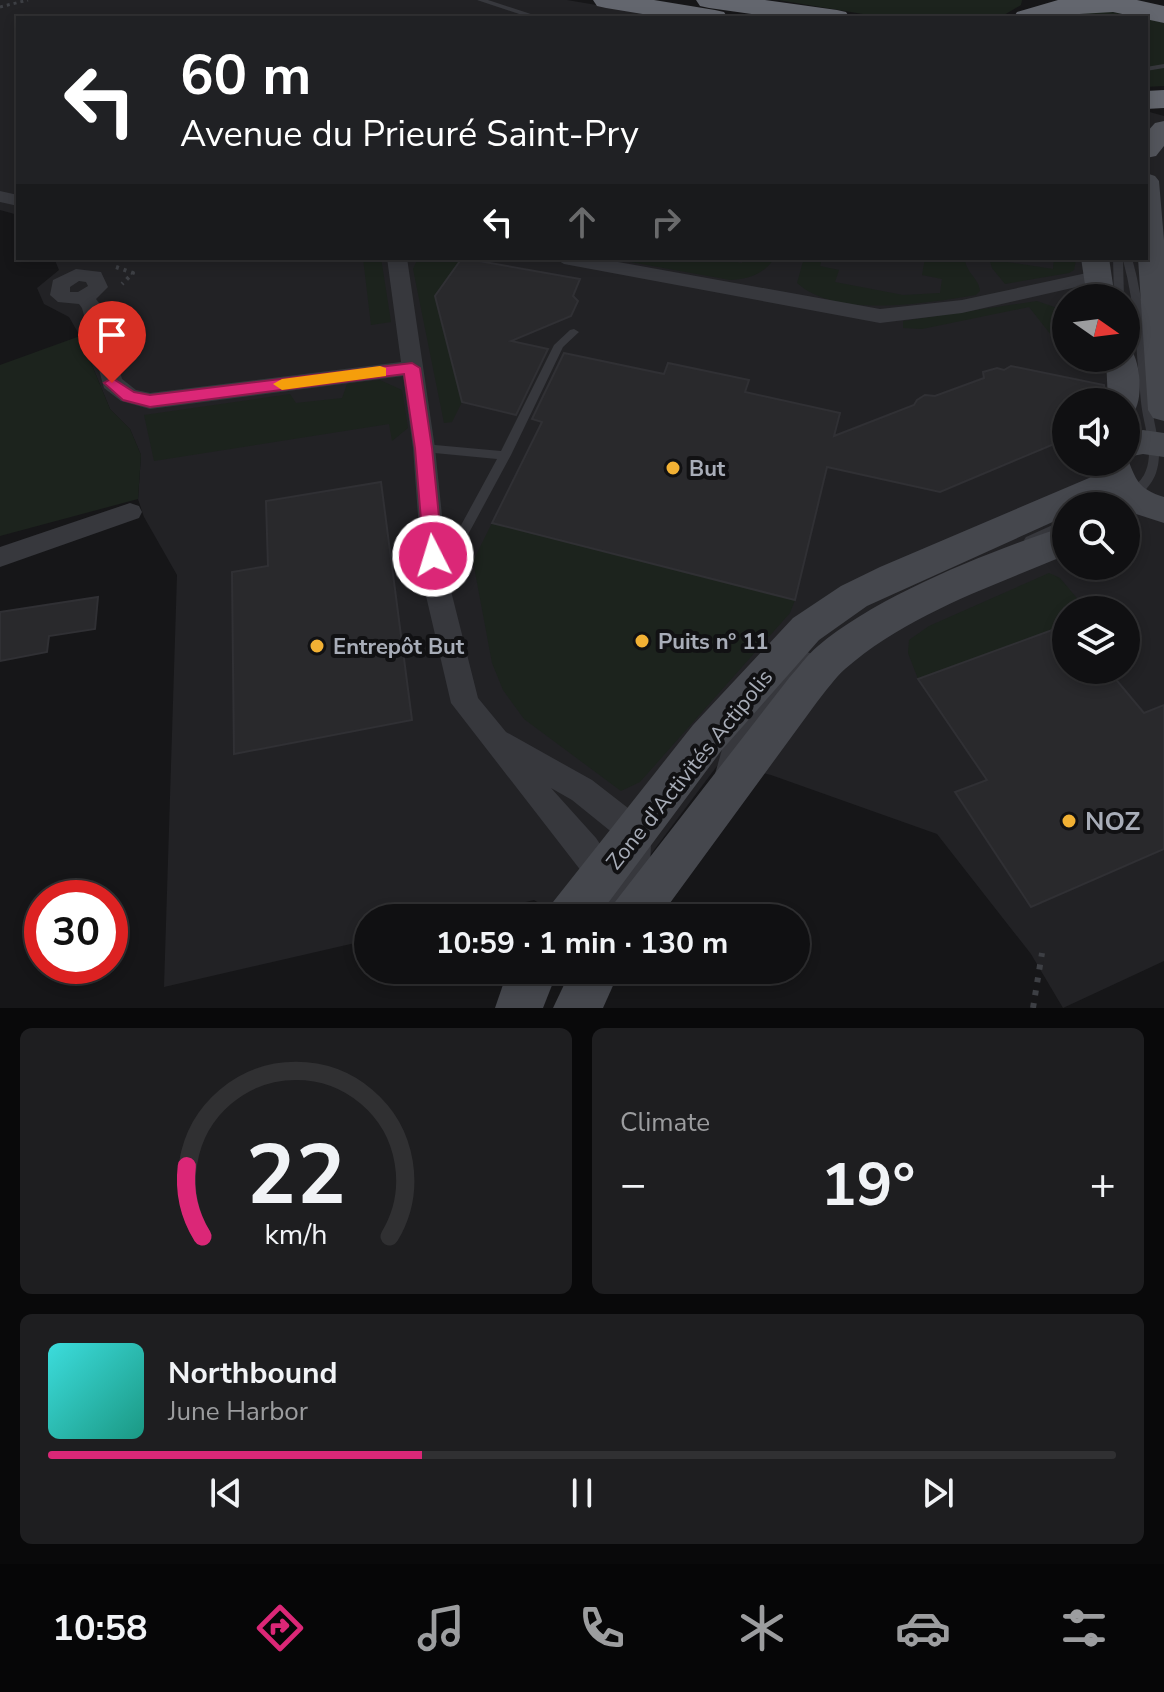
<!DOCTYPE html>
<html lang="en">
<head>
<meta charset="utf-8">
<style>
  :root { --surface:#101012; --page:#1e1e20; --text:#f1f3f6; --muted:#9c9d9f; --line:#303032; --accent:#db2777 }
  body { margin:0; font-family:"Nunito Sans",sans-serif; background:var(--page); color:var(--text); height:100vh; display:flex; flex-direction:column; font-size:30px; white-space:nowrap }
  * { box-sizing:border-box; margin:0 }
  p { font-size:26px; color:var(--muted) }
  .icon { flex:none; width:44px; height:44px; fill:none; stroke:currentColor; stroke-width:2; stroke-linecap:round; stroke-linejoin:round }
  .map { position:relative; height:1008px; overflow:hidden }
  .sheet { display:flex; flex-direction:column; gap:20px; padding:20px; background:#09090a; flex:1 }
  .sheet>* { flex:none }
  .top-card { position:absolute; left:16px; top:16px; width:1132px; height:244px; border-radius:0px; box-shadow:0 4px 12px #0003,0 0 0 2px var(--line); background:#202124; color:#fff; overflow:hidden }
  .needle { width:52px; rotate:104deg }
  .tools { position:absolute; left:1052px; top:284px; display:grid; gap:16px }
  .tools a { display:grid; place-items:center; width:88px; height:88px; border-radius:50%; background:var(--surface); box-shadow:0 4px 12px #0003,0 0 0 2px var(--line); font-size:40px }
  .speed { position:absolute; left:24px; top:880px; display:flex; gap:16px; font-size:40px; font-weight:700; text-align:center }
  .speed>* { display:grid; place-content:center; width:104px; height:104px; border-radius:50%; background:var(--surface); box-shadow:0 4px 12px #0003,0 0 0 2px var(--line); line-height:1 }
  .speed .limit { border:12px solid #d22; background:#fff; color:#111 }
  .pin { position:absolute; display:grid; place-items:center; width:68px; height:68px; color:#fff; margin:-82px -34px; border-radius:50% 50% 50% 0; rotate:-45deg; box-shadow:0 0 8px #0007 }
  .pin .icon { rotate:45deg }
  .me { position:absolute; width:88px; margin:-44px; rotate:355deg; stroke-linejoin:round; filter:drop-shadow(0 0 6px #0008) }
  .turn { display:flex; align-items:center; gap:28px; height:168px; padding:0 32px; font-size:36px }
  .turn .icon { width:104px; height:104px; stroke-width:2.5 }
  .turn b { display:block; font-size:56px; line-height:68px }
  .lanes { display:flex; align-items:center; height:76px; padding:0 32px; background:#0003; justify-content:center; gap:40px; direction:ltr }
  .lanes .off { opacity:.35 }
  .big { font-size:60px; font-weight:700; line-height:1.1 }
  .sheet .widget { flex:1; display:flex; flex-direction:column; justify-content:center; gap:12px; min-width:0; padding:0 28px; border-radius:12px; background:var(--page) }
  .sheet .dial { align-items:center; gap:0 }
  .dial svg { height:208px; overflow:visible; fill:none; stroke:var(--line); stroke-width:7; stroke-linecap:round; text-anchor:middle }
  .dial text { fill:var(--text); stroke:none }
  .song { display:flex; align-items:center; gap:24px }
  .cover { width:96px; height:96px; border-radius:12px; background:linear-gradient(135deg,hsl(180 70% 55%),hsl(170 70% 35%)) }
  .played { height:8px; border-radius:4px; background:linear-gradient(90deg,var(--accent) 35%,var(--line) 35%) }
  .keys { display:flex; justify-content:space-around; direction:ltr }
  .heat { display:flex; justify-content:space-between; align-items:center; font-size:44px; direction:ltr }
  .sheet .tiles { flex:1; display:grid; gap:20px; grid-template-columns:1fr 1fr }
  .widget:last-child { grid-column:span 2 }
  .trip { position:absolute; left:354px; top:904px; width:456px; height:80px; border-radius:40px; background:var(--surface); box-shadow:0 4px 12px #0003,0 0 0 2px var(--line); font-weight:700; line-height:80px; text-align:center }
  .dock { display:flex; height:128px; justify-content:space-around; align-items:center; background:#060607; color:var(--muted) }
  .dock .icon { width:56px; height:56px }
  .dock .active { color:var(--accent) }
  .dock b { font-size:36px; color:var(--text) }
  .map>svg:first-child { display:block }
  .built { fill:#222225; fill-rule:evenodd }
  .green { fill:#1c231d }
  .building { fill:#29292c; stroke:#303034; stroke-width:2 }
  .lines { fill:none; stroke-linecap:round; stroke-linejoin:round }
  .path-far2 { stroke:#3d3f44; stroke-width:3; stroke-dasharray:3 4; stroke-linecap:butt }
  .path-far1 { stroke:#3d3f44; stroke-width:4; stroke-dasharray:3 5; stroke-linecap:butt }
  .path { stroke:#3d3f44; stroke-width:6; stroke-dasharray:5 8; stroke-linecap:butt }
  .lane { fill:#37383d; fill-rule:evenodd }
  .street { fill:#37383d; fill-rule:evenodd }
  .secondary { fill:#45474d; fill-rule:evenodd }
  .primary { fill:#53555c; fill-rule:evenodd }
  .highway { fill:#63666e; fill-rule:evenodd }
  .route { fill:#db2777; stroke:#8e194d; stroke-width:2 }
  .slow { fill:#f59e0b }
  .poi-dot { fill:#f2b134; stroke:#111113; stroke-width:3 }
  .labels { text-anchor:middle; stroke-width:8; stroke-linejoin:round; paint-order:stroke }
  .poi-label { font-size:22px; font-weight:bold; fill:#a8adb8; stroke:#111113; text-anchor:start }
  .street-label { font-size:22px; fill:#a8adb8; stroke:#111113 }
  .near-poi-label { font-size:26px; font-weight:bold; fill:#a8adb8; stroke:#111113; text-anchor:start }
</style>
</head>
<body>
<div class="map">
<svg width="1164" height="1008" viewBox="0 0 1164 1008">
  <rect width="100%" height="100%" fill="#161618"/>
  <g class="built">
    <polygon points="0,0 567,0 673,18 18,18 18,215 0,210"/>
    <path d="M1146,111L1164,116V961L1063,1008L1031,954L937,834L771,775L720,762L603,918H565L534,900L459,918H368V940L164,987L177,575L144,517L138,499L141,455L130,429L110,409L80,336L69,317L44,304L37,288L59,270L54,258H1146ZM1066,298H1126V358H1066ZM1066,402H1126V462H1066ZM1066,506H1126V566H1066ZM1066,610H1126V670H1066Z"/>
  </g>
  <g class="green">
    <polygon points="778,0 1022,0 1021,5 999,18 887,18"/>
    <path d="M1094,11C1118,12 1140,16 1164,23V86L1146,87V18H1059Z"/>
    <polygon points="363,258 381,258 391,322 371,325"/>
    <polygon points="418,258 462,258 435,296 462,402 452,422 444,423 413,269"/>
    <path d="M608,258H717L742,263L743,258L773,260C764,274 746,280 730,280Z"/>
    <path d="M804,258H822L820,266L839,270L835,282L903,295L940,293L942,279L922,275L925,258H965C965,272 979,278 980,291L976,295C927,303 837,319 797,283Z"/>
    <polygon points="989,258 1007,258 1007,262 1053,269 1054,258 1076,260 1074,270 1069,273 1005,284 992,268"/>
    <polygon points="1037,301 1066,311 1066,354 1029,307 922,329 903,328 903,321"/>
    <polygon points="80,336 110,409 130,429 141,455 138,499 0,536 0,365"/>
    <polygon points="380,380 402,390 408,428 392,441 389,424 154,461 144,415 290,394 296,403 342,398 347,384"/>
    <polygon points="492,523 795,600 790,613 640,782 621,791 524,719 503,690 492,663 473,561"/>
    <polygon points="1049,573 1060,578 1086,609 1066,610 1066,625 918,679 908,653 909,640 929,626"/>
  </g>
  <g class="building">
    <polygon points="462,258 580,279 573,296 578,301 571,316 511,341 548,349 516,415 462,402 435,296"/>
    <polygon points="564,353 664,374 668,363 749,380 745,392 840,413 834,436 914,405 917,400 925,395 935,396 984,378 983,372 997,368 1004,370 1011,366 1104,385 1105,402 1066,402 1066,439 940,492 827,467 795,600 492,523 542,422 532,419"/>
    <polygon points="381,482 412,720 234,754 232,572 268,566 266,501"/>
    <polygon points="98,597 95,629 49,636 47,652 0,661 0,612"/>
    <polygon points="1066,625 1066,670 1108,670 1144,713 1164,705 1164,849 1031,907 955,792 987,780 918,679"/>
  </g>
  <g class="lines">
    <polyline class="path-far2" points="0,7 28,0"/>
    <polyline class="path-far1" points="116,267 133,273 122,284"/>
    <polyline class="path" points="1033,1008 1042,953"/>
    <g class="lane">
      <polygon points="477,0 488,0 543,18 531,18"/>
      <polygon points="1164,64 1164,68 1146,71 1146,67"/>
      <path d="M1113,258H1132C1146,307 1147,356 1152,406C1154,428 1164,451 1156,473C1151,487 1136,502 1121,506C1115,507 1108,506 1102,506L1104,503C1118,497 1136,489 1144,475C1156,453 1143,425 1141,402C1136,354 1136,307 1123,260L1124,298H1114Z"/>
      <polygon points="574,329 579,332 563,347 511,455 444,579 436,579 434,575 497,459 424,452 418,448 424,444 501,451 554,345 570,330"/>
      <polygon points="1066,519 1066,529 1034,543 1026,543 1024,540 1026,537"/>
      <polygon points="807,652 812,654 814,658 812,662 734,754 727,779 722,781 717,779 715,774 723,746 802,654"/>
    </g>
    <g class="street">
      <polygon points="0,191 18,195 18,206 0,202"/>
      <path d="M387,258H407L435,448L449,583L478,698L506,732L592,780L646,822C659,852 643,889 633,918H601L612,885L603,889L592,885L451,703L423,583L413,448L403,376L150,409L121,401L104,388L82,308L79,304L58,302L50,295L53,280L76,269L101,272L108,287L96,299L102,307L122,379L136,390L150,393L401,362ZM79,281L86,282L88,286L78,292H70V287ZM551,788L572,800L619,838L617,870L596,838Z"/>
      <polygon points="554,258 596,258 880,309 962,300 1096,271 1106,277 1103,281 962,313 880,323 564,264"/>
      <polygon points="130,503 139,506 142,512 139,518 0,567 0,547"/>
    </g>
    <g class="secondary">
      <polygon points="1146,173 1155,176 1159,181 1164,240 1164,421 1153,418 1148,410 1138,258 1146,258"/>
      <polygon points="1081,258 1109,258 1115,298 1087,298"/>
      <path d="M1126,349L1132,351C1140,364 1143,396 1135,410L1126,412V402H1108L1106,358H1126Z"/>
      <path d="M1143,430L1164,433V457L1143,454L1127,457C1136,480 1138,489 1164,497V523L1133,513L1111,497L1090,506H1066V516L867,606L819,640L721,751L597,918H546L553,902L693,725L793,618L841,586L880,567L1089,478L1098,472L1097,462H1126V434Z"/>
      <path d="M1066,526V555C990,587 908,614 845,669C834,679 826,691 817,702L659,918H608L615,902L789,678C799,667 807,655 818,646C878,595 990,551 1066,526Z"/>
      <polygon points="508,970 558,970 543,1008 495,1008"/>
      <polygon points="571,970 620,970 603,1008 553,1008"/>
    </g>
    <polygon class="primary" points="1164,121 1164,146 1156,156 1146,158 1146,133 1155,123"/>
    <g class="highway">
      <polygon points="593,0 654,0 715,10 724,12 728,18 667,18 606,8 597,6"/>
      <polygon points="696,0 765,0 837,10 846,12 850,18 781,18 709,8 700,6"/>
      <polygon points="1058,0 1137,0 1164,6 1164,23 1113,12 1013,18 1017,12"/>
      <polygon points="1164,90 1164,108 1146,109 1146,91"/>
    </g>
  </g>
  <polygon class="route" points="412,363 420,368 432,448 443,556 440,561 426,561 424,556 415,448 404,374 150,407 123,400 104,383 112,378 134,392 150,395"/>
  <polygon class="slow" points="380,366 386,368 386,376 282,390 273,384 282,379"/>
  <g class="poi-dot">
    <circle cx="673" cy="468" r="8"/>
    <circle cx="642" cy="641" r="8"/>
    <circle cx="317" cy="646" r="8"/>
    <circle cx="1069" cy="821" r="8"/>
  </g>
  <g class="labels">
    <g class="poi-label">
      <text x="689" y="476">But</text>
      <text x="658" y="649">Puits n° 11</text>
      <text x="333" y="654">Entrepôt But</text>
    </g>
    <g class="street-label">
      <text transform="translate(689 769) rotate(-51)" y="8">Zone d'Activités Actipolis</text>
    </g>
    <g class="near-poi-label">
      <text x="1085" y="830">NOZ</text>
    </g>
  </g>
</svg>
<div class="tools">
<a><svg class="needle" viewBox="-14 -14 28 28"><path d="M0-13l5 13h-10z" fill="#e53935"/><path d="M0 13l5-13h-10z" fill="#9c9d9f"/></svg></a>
<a><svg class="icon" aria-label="sound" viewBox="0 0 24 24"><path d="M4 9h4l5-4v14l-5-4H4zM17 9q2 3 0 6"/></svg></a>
<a><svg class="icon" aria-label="search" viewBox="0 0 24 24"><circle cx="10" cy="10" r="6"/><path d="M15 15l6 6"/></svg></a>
<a><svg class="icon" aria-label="layers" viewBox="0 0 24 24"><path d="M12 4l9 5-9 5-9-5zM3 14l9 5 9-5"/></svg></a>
</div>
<div class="speed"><div class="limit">30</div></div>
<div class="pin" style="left:112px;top:383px;background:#d93025"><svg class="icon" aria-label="arrive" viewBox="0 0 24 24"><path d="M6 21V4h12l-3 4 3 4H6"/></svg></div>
<svg class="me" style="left:433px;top:556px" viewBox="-20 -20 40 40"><circle r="17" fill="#db2777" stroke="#fff" stroke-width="3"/><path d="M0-11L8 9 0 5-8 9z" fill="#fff"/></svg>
<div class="trip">10:59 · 1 min · 130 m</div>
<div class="top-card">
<div class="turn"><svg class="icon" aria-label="left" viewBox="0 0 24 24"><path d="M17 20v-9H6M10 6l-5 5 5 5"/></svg><div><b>60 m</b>Avenue du Prieuré Saint-Pry</div></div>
<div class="lanes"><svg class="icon" aria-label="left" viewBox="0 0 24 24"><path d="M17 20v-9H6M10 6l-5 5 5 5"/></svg><svg class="icon off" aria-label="ahead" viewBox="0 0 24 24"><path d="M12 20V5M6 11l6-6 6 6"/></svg><svg class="icon off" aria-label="right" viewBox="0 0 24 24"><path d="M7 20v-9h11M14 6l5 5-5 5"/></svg></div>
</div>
</div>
<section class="sheet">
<div class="tiles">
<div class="widget dial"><svg viewBox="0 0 100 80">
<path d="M14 69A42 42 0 1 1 86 69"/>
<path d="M14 69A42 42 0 0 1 8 42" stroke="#db2777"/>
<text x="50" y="56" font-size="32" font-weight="700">22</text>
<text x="50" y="72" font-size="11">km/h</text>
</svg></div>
<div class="widget"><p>Climate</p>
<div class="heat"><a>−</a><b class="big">19°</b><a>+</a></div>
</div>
<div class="widget">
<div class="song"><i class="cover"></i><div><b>Northbound</b><p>June Harbor</p></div></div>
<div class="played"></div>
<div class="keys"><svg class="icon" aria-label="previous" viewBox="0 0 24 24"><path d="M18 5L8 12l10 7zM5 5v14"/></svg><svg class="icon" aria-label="pause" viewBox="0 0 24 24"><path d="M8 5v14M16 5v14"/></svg><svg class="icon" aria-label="next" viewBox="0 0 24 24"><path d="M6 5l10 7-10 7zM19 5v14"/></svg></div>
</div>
</div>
</section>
<nav class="dock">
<b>10:58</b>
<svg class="icon active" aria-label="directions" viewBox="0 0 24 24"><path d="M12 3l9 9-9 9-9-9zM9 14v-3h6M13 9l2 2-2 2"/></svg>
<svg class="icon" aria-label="music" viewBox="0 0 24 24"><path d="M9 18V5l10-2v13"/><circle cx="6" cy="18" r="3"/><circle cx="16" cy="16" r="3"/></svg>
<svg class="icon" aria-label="phone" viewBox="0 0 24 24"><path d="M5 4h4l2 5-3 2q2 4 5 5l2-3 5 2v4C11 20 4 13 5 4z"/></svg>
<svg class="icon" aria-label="climate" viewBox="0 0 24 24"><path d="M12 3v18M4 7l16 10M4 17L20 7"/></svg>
<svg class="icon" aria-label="car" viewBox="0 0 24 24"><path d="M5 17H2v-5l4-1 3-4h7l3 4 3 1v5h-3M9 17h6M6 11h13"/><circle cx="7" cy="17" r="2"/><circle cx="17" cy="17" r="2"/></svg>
<svg class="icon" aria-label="filters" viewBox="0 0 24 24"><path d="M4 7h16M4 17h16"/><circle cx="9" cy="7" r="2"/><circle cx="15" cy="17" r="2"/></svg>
</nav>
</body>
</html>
